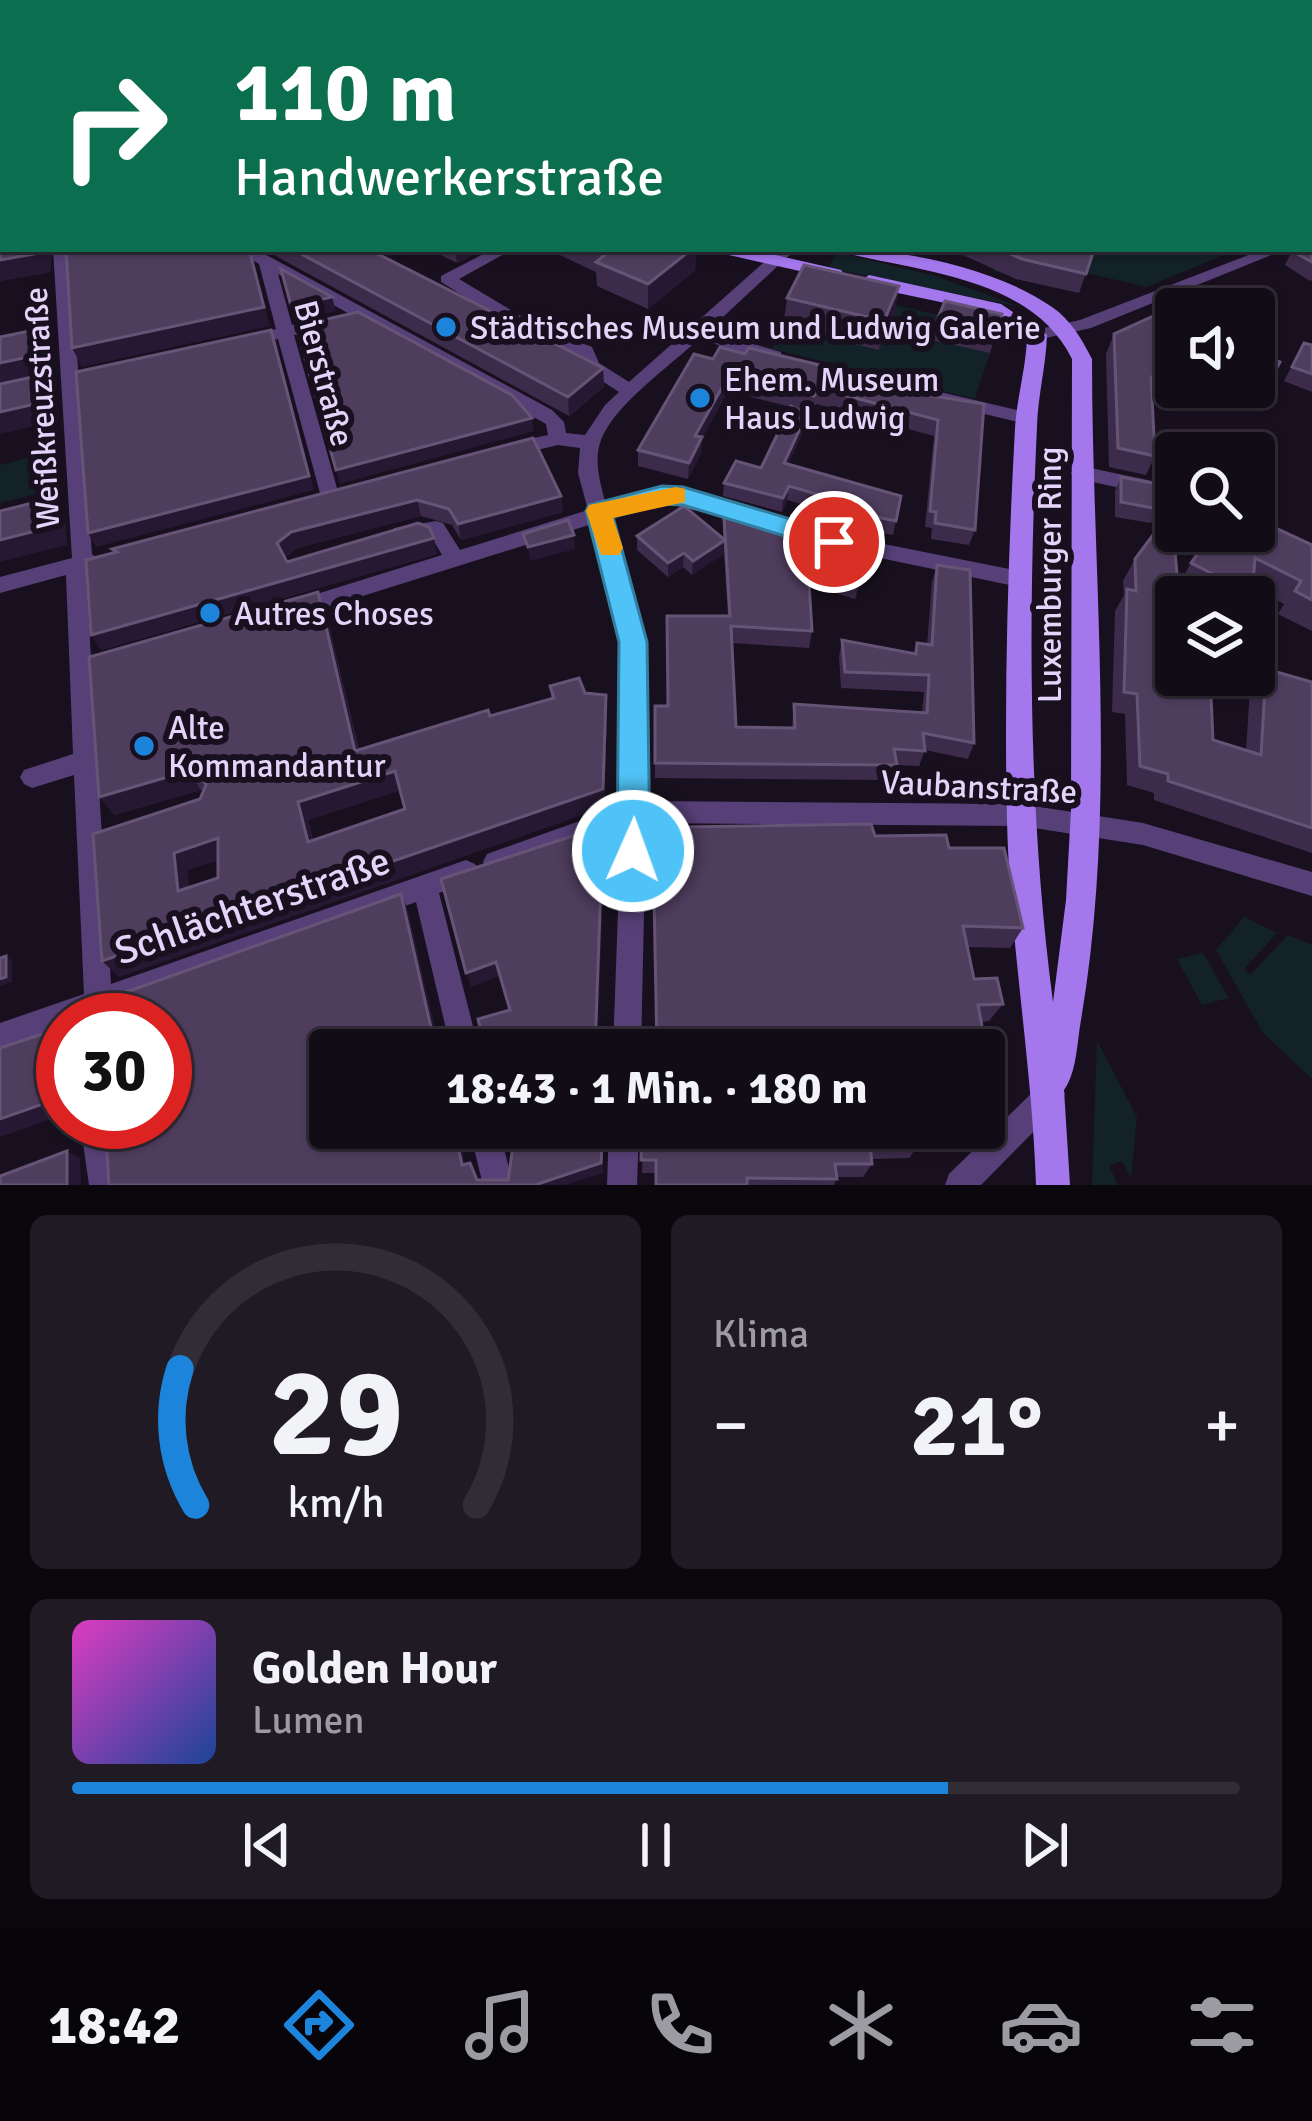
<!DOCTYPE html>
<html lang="de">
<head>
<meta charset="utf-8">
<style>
  :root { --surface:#120c17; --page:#1f1a24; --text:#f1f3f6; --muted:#9c9ba1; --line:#312c36; --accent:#1d84dc }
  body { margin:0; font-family:Signika,sans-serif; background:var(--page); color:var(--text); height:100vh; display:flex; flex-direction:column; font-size:45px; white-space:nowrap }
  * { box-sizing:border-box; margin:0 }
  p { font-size:39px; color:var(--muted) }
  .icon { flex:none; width:66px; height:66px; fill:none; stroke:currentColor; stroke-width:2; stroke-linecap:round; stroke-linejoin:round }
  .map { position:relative; height:1185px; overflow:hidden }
  .drawer { display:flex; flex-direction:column; gap:30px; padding:30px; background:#0a070d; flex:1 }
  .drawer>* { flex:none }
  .top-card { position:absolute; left:0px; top:0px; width:1314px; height:252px; box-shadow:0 3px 9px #0004,0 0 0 3px var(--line); background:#0b6e4f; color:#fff; overflow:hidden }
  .buttons { position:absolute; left:1155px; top:288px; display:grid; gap:24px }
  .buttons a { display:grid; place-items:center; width:120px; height:120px; border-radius:12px; background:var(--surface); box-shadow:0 3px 9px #0004,0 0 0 3px var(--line); font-size:60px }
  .speed { position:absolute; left:36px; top:993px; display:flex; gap:24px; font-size:60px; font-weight:700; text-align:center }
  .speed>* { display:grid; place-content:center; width:156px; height:156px; border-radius:50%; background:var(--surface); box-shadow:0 3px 9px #0004,0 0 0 3px var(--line); line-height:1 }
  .speed .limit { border:18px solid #d22; background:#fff; color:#111 }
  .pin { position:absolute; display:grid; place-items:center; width:102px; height:102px; color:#fff; margin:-51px; border:6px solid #fff; border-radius:50%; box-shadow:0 3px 12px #0007 }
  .me { position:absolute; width:132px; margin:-66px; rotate:2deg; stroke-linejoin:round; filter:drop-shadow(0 0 9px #0008) }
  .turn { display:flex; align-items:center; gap:42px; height:252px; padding:0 36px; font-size:54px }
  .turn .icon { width:156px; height:156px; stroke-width:2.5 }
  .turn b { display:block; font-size:84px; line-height:102px }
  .big { font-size:90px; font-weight:700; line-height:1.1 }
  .drawer .tile { flex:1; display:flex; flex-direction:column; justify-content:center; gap:18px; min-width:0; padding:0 42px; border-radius:18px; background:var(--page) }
  .drawer .dial { align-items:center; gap:0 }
  .dial svg { height:312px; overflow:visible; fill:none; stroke:var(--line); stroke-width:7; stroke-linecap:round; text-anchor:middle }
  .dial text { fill:var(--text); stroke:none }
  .song { display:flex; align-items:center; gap:36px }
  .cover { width:144px; height:144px; border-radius:18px; background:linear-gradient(135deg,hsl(310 70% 55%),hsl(220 70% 35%)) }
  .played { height:12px; border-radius:6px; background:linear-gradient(90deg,var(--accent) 75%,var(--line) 75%) }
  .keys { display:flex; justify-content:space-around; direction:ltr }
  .heat { display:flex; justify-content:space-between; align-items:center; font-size:66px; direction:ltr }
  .drawer .tiles { flex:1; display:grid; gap:30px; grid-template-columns:1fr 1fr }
  .tile:last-child { grid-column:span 2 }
  .trip { position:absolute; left:309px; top:1029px; width:696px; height:120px; border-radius:12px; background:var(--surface); box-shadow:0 3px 9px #0004,0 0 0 3px var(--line); font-weight:700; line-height:120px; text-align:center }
  .dock { display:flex; height:192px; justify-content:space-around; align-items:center; background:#070509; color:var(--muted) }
  .dock .icon { width:84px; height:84px }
  .dock .selected { color:var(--accent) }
  .dock b { font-size:54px; color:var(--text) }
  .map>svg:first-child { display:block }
  .green { fill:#132128 }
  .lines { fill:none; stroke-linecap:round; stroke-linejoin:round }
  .street { fill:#574078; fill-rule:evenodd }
  .secondary { fill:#a477ed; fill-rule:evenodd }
  .wall { fill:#3d2b4b; fill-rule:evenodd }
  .shaded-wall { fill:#261832 }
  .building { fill:#4f3d5e; stroke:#665476; stroke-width:3; fill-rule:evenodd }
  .route { fill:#4fc3f7; stroke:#337fa1; stroke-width:3 }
  .slow { fill:#f59e0b }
  .poi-dot { fill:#1d84dc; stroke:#18101f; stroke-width:4.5 }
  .labels { text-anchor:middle; stroke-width:12; stroke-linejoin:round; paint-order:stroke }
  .poi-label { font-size:33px; fill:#e5d3f9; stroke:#18101f; text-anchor:start }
  .street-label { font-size:33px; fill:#e5d3f9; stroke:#18101f }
  .near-street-label { font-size:39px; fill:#e5d3f9; stroke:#18101f }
</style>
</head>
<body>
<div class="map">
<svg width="1312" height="1185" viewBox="0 0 1312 1185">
  <rect width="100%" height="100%" fill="#18101f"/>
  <g class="green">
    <polygon points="936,249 1238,249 1147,287 1086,273 1079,293 994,271 995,265"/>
    <polygon points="844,254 936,276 1020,307 828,268 836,255"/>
    <polygon points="806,284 998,329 975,399 772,349"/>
    <polygon points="56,451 57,489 0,503 0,465"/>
    <polygon points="1244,917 1277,933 1244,969 1250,975 1288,935 1312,945 1312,1079 1263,1033 1216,950"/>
    <polygon points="1203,953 1229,998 1202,1005 1177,959"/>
    <polygon points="1097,1041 1137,1117 1131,1178 1122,1161 1109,1166 1118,1185 1092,1185"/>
  </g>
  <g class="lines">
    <g class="street">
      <polygon points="1044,0 1057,0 1042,3"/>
      <rect x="1311" y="123" width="1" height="9"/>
      <rect x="1311" y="229" width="1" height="10"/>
      <polygon points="53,249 69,249 92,554 100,561 86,576 111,984 466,860 475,864 479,872 475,880 439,893 479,1050 451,1050 416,902 112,1011 113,1020 63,1020 63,1028 0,1051 0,1023 84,994 74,775 32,788 24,784 20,777 24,770 73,754 66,575 0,593 0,577 72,558"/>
      <path d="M235,249H255L272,258L552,410L564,422L566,433L585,435L605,405L619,392L585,370L578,354L517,329L441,282V276L493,249H513L459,279L529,321L592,347L599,363L629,382L779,249H796L708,331L781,352V360L775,362L699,339C670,366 615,404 601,440C593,461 601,485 606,505L661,488L751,510L761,517L751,524L661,502L610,518L644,642L648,699L646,801L1021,804L1143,823L1312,872V896L1143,845L1021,826L646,823L641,1050H613L621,828L496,874L487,870L483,862L487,854L622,806L626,699L622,642L592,524L299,616L291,614L288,608L291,602L442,555L431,536L401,540L391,533L394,528L436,521L443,523L460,550L588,510L578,473L580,448L558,445L508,457L501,455L499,450L501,445L548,435L546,424L278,274L292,325L323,319L331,324L329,328L294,335L340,499L330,506L323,504L278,339L248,345L239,340L242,336L276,329L259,264Z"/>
      <polygon points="1264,249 1286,249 1091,328 1037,340 1029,335 1031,331 1080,320"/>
      <polygon points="898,382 1026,412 1035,418 1026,424 892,392 889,388"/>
      <polygon points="1081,466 1176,486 1176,500 1074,478 1071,473 1074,468"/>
      <polygon points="844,536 1019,571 1026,573 1029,579 1026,585 1019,587 837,549 834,544"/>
      <polygon points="1051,1080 1061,1084 1065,1094 1061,1104 981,1185 945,1185 949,1174 1041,1084"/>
      <polygon points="87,1122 117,1122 112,1136 119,1185 89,1185 82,1136"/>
      <polygon points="469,1128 499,1128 513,1185 483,1185"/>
      <polygon points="609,1128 639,1128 637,1185 607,1185"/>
    </g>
    <g class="secondary">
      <polygon points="274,0 291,0 293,3 277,3"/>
      <polygon points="298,0 316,0 319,3 301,3"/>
      <polygon points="717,249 749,249 841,270 844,274 835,279 720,253"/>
      <path d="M842,249C905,249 1000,270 1052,307C1071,320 1081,338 1092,359C1092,578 1118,803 1081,1020C1077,1042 1077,1072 1064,1090L1070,1185H1036C1032,1063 1010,943 1007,821C1004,690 1008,558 1015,428C1017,397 1026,368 1027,337L988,312L869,287L860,281L869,275L1001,304L1047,335C1046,366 1038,395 1037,426C1028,618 1028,811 1053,1002L1066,900L1071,810L1072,359C1032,278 923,272 845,253Z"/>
    </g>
  </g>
  <g class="wall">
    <polygon points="0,0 123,0 118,3 3,3 3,249 52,249 50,272 0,281"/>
    <polygon points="1312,242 1312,280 1310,281 1285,265 1292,251"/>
    <polygon points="263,249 368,249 603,368 604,387 569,416"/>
    <polygon points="428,249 484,249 457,263"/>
    <polygon points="547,249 696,249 695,270 648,309 597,286 596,272"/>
    <polygon points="966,249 1075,249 1093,253 1079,293 1016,279 965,256"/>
    <polygon points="899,286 894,315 879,350 783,327 787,298"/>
    <polygon points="1002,314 990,353 932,340 935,325"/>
    <polygon points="1114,334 1176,355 1160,363 1161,379 1152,398 1155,456 1146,475 1109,467 1106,354"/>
    <polygon points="1304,343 1312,345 1312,392 1284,381"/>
    <polygon points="1254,352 1280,362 1259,402 1220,387 1254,387"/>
    <polygon points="713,359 984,404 975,530 969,545 931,539 932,528 925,527 934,436 816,404 812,412 792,407 805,428 788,464 901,496 893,535 848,526 850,518 787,500 782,512 723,496 724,483 761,468 791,407 728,391 702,438 701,453 688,479 638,466 638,450"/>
    <polygon points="533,438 563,512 461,540 452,525 421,516 297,548 285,558 287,562 437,554 101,650 114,553 112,549"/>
    <polygon points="1121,477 1158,509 1151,523 1115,517 1115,491"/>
    <polygon points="723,502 872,550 867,568 855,599 809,585 812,631 809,648 732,643 736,727 792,728 794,704 922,712 924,692 841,688 839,657 842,640 913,653 917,643 927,645 932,582 937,565 974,743 968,759 925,750 919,766 897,765 892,780 655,778 655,706 668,706 728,616 724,553 692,575 683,567 668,577 637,550 637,536 723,538"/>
    <polygon points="1312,545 1312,631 1278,614 1284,604 1253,588 1252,597 1198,597 1178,586 1176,606 1171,614 1174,644 1213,740 1246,751 1250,689 1266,669 1312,682 1312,853 1154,800 1154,793 1127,785 1125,714 1112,712 1115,611 1124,595 1123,581 1135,559 1178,586 1191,563"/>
    <path d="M318,592L326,613L359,750L551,699L550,686L606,695L607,715L604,807L119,977L204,790H201L114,815ZM400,790L405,809L313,840L308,820ZM218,860V878L189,887L187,870Z"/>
    <polygon points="656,820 681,827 875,836 949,848 1023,928 1010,948 967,947 974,979 1003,1004 989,1021 982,1022 995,1094 984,1106 984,1050 660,895"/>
    <polygon points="643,1128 965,1128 961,1133 918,1133 919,1145 909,1158 872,1159 872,1164 863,1177 837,1177 834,1185 656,1185 656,1173 642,1173"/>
  </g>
  <g class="shaded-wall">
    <polygon points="92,0 123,0 118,3 93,3"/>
    <polygon points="41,249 52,249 50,272 0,281 0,260"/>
    <polygon points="249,249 270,326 82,367 72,348"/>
    <polygon points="454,249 484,249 457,263"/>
    <polygon points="692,249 696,249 695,270 648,309 648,284"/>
    <polygon points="899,286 894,315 879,350 884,321"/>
    <polygon points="332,297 336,311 295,321 291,306"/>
    <polygon points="44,328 55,347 56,372 47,374 57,393 59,420 0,434 0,363"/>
    <polygon points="271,330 314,490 96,547 88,533"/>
    <polygon points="1176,340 1176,355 1150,368 1158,348"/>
    <polygon points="603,368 604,387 569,416 568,397"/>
    <polygon points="729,375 728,391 702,438 701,453 688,479 689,463 695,436"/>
    <polygon points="807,414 805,428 782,476 784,463"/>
    <polygon points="532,418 534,431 340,484 336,470"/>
    <polygon points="789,486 787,500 782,512 783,498"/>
    <polygon points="561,496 563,512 461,540 458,524"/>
    <polygon points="53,498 65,517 67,545 0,562 0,540"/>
    <polygon points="417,500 421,516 297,548 284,559 277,543 291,532"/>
    <polygon points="574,535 575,549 530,561 528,547"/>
    <polygon points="434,538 437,554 101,650 91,635"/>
    <polygon points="725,540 724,554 692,575 693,561"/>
    <polygon points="872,550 867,568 855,599 859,582"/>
    <polygon points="684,553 683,567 668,577 668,563"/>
    <polygon points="318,592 326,613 363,770 355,751"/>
    <polygon points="606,695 607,715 604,807 119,977 102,961 603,789"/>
    <polygon points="188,771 201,790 114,815 99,797"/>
    <polygon points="395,771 402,790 308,820 317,859 308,842 298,802"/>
    <polygon points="603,826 605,843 597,1050 595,1050"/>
    <polygon points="218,838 230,856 187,870 192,908 178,891 174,853"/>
    <polygon points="401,894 408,910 440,1050 436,1050"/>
    <polygon points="6,956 12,961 12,982 0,986"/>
    <polygon points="496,962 500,976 471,987 466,973"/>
    <polygon points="63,1097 63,1115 0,1137 0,1119"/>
    <polygon points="454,1128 457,1128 468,1175 462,1165"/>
    <polygon points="603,1128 603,1173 566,1185 535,1185"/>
    <polygon points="67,1151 80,1158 81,1185 67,1185"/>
  </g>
  <g class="building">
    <polygon points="0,0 57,0 59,3 3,3 3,227 0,227"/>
    <polygon points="220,0 248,0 252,3 206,3"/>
    <polygon points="388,0 865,0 870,3 388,3"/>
    <polygon points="1059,0 1312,0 1312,96 1311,3 1055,3"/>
    <polygon points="1311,242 1312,262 1292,251 1311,249"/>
    <polygon points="3,243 3,249 41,249 40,253 0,260 0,244"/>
    <polygon points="66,249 249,249 264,307 72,348"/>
    <polygon points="292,249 368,249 603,368 568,397"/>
    <polygon points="598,249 692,249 648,284 596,262 607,253"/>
    <polygon points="999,249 1075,249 1093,253 1086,274 1022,259"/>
    <polygon points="804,265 899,286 884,321 787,298"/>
    <polygon points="281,269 332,297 291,306"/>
    <polygon points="945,301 1002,314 994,339 935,325"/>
    <polygon points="1169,309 1176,313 1176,340 1158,348 1161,379 1151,377 1155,456 1118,448 1114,334"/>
    <polygon points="358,312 512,395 532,418 336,470 296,326"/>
    <polygon points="44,328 46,353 0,363 0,337"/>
    <polygon points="271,330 309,476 88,533 76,372"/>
    <polygon points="1304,343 1312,345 1312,374 1292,367"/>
    <polygon points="720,347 745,354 749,348 923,390 921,394 984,404 975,530 935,523 936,512 930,511 938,420 818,388 814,396 729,375 695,436 702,437 689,463 638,450 694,354 713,359"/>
    <polygon points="1254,352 1280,362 1267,387 1254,382"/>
    <polygon points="46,374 48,401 0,412 0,384"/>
    <polygon points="791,406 807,414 784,463 901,496 896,521 851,512 854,505 789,486 783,498 724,483 736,461 761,468"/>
    <polygon points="533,438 561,496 458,524 449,509 417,500 291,532 277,543 287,562 418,523 429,527 434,538 91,635 86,560 117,552 112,549"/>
    <polygon points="1121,477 1157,484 1158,509 1121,502"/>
    <polygon points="53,498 55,526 0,540 0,511"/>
    <polygon points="723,502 872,550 859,582 808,567 812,631 731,626 736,727 795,728 794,704 927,713 929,675 845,672 842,640 916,654 917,643 932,645 937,565 970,570 974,743 923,733 925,751 894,749 897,765 655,763 655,706 668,706 667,616 730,616"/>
    <polygon points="684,506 725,540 693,561 684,553 668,563 637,536"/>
    <polygon points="1254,518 1312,545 1312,600 1295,591 1301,581 1255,558 1252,597 1227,597 1229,582 1191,563 1214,531 1254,531"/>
    <polygon points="568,520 574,535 528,547 523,534"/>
    <polygon points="1156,531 1174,540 1179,597 1176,597 1176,601 1170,600 1174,644 1176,644 1176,675 1210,675 1213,740 1261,755 1266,669 1312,682 1312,828 1168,781 1168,774 1140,766 1137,694 1124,692 1127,589 1136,591 1135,559"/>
    <path d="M318,592L355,751L488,710L490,716L554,698L550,686L579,678L585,693L606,695L603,789L102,961L93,834L200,799L206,785L200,774L188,771L99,797L89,657ZM395,771L405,809L308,842L298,802ZM218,838V878L178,891L174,853Z"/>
    <polygon points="656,820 681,820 681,827 871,824 875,836 946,835 949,848 1004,848 1023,928 963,926 974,979 997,978 1003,1004 978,1005 995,1094 984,1093 984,1050 657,1050 654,896 662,895"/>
    <polygon points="603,826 595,1050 486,1050 478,1019 510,1010 496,962 466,973 441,879"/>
    <polygon points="401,894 436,1050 330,1050 330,1128 454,1128 462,1165 470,1163 477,1180 508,1180 512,1153 506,1128 603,1128 601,1163 535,1185 109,1185 105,1122 165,1122 165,1020 85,1020 100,1015 101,1001"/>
    <polygon points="6,956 6,977 0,979 0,958"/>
    <polygon points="63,1027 63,1097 0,1119 0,1048"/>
    <polygon points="642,1128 918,1128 919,1145 870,1146 872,1164 835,1164 837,1179 747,1178 747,1185 656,1185 656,1160 641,1160"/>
    <polygon points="67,1151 67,1185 0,1185 0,1176"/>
  </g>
  <polygon class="route" points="662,486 683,487 834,532 847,542 834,551 683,505 662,504 613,517 647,642 650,851 645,861 633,866 622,861 617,851 619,642 586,511 589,505"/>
  <polygon class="slow" points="676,487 685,489 685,502 613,518 623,548 619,555 601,555 586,511 589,505"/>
  <g class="poi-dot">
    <circle cx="446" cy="327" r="12"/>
    <circle cx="700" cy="398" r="12"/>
    <circle cx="210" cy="613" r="12"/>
    <circle cx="144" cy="746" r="12"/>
  </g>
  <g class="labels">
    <g class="poi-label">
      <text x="470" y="339">Städtisches Museum und Ludwig Galerie</text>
      <text x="724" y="391">Ehem. Museum<tspan x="724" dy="38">Haus Ludwig</tspan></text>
      <text x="234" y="625">Autres Choses</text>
      <text x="168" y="739">Alte<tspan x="168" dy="38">Kommandantur</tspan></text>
    </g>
    <g class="street-label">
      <text transform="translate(325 373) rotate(75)" y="12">Bierstraße</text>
      <text transform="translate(41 408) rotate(-93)" y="12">Weißkreuzstraße</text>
      <text transform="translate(1049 575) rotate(-90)" y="12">Luxemburger Ring</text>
      <text transform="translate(979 786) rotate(3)" y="12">Vaubanstraße</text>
    </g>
    <g class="near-street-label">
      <text transform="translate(252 905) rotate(-19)" y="14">Schlächterstraße</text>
    </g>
  </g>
</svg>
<div class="buttons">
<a><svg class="icon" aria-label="sound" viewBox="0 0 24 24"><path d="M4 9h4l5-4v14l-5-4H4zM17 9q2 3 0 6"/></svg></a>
<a><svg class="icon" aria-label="search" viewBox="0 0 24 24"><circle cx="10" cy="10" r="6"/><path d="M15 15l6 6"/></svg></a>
<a><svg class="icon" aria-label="layers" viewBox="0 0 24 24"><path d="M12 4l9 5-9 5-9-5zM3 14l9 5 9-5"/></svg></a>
</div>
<div class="speed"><div class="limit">30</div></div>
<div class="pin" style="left:834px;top:542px;background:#d93025"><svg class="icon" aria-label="arrive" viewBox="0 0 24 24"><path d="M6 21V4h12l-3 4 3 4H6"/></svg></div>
<svg class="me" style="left:633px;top:851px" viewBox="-20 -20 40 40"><circle r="17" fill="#4fc3f7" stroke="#fff" stroke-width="3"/><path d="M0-11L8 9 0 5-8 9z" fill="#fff"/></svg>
<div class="trip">18:43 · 1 Min. · 180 m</div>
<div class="top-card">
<div class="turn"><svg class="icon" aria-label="right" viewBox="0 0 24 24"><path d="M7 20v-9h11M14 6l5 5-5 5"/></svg><div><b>110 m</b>Handwerkerstraße</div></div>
</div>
</div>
<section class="drawer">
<div class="tiles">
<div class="tile dial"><svg viewBox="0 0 100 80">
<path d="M14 69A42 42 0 1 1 86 69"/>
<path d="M14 69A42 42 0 0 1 10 34" stroke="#1d84dc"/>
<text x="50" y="56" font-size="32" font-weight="700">29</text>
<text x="50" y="72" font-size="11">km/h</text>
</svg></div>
<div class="tile"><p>Klima</p>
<div class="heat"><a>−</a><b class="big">21°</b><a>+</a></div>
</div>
<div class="tile">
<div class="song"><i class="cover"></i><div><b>Golden Hour</b><p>Lumen</p></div></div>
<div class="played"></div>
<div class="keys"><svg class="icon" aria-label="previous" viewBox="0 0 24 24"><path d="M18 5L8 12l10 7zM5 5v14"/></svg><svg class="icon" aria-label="pause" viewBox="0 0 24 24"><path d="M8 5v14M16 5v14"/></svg><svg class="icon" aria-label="next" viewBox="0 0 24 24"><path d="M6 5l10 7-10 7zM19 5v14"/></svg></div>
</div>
</div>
</section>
<nav class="dock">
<b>18:42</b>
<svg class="icon selected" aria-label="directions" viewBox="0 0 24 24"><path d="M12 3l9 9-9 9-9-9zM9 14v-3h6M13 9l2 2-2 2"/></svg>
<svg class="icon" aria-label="music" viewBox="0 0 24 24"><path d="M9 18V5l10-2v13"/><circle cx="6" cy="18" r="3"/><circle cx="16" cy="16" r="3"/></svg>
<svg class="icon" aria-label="phone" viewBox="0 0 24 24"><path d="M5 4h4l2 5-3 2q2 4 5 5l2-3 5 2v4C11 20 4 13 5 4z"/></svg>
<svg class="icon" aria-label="climate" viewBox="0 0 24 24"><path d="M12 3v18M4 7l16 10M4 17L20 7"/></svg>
<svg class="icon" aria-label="car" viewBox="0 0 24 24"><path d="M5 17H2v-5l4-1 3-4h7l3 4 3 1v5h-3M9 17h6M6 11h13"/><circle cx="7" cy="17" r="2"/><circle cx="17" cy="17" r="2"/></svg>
<svg class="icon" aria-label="filters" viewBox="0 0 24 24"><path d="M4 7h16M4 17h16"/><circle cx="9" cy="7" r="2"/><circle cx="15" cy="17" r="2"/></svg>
</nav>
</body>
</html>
